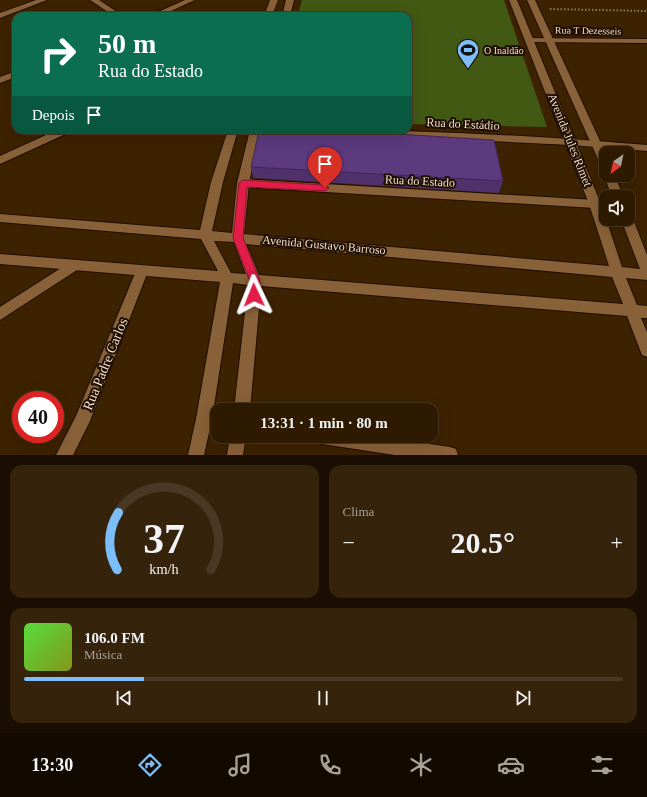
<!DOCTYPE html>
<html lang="pt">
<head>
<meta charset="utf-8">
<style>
  :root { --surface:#2e1a01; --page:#36230b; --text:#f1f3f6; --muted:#a7a199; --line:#493823; --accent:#7cbef9 }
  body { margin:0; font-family:"Times New Roman",serif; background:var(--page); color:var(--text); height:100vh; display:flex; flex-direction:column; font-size:15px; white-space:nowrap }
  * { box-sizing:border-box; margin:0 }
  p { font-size:13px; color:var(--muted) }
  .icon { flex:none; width:22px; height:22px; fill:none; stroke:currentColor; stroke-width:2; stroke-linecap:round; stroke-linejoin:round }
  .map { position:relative; height:455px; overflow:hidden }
  .panel { display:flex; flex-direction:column; gap:10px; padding:10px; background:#190e01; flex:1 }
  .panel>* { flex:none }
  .guide { position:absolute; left:12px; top:12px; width:400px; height:122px; border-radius:12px; box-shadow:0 4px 16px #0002,0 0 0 1px var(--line); background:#0b6e4f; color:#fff; overflow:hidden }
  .needle { width:26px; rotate:213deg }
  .fabs { position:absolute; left:599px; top:146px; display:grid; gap:8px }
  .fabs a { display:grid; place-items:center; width:36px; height:36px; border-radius:8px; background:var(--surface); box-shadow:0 4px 16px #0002,0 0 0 1px var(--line); font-size:20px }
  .speed { position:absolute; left:12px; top:391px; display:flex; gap:8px; font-size:20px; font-weight:700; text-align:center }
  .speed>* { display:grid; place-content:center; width:52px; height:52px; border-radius:50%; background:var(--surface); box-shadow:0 4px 16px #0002,0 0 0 1px var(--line); line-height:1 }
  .speed .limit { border:6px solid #d22; background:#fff; color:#111 }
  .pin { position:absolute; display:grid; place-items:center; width:34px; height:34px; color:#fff; margin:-41px -17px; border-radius:50% 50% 50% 0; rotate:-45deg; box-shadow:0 0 4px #0007 }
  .pin .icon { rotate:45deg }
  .me { position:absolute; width:44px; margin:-22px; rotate:358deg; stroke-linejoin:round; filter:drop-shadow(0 0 3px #0008) }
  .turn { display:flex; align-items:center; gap:14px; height:84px; padding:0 20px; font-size:18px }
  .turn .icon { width:52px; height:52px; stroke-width:2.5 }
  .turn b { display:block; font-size:28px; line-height:34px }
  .then { display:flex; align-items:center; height:38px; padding:0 20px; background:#0003; gap:8px; font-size:15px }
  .big { font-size:30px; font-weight:800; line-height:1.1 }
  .panel .tile { flex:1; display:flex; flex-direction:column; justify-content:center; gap:6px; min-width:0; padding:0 14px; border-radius:12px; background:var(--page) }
  .panel .dial { align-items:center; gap:0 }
  .dial svg { height:104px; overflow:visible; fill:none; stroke:var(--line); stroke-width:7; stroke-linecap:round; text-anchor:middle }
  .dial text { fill:var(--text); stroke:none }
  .song { display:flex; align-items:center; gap:12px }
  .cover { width:48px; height:48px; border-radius:6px; background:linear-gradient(135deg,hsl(110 70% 55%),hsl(70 70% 35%)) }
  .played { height:4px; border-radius:2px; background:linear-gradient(90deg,var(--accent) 20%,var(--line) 20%) }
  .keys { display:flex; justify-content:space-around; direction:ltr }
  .heat { display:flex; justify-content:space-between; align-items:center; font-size:22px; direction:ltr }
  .panel .tiles { flex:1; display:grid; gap:10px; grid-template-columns:1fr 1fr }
  .tile:last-child { grid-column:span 2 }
  .trip { position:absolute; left:210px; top:403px; width:228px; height:40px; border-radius:12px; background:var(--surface); box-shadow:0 4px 16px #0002,0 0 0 1px var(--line); font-weight:800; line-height:40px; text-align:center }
  .tabs { display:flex; height:64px; justify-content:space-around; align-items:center; background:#120a00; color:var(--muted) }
  .tabs .icon { width:28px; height:28px }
  .tabs .current { color:var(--accent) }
  .tabs b { font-size:18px; color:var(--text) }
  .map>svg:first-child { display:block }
  .green { fill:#425914 }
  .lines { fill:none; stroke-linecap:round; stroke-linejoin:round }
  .street-casing { stroke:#1f0d00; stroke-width:2 }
  .secondary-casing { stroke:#1f0d00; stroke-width:2 }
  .path { stroke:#90775b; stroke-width:2; stroke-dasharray:1.5 2; stroke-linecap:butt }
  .street { fill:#896138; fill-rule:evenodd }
  .secondary { fill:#896138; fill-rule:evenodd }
  .wall { fill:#50316c }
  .building { fill:#5d397d; stroke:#412858 }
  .route { fill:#e11d48; stroke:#92132f }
  .labels { text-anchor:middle; stroke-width:4; stroke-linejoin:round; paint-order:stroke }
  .far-street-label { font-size:10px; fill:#f3ddc7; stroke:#1d0e01 }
  .far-poi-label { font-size:10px; fill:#f3ddc7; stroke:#1d0e01; text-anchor:start }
  .street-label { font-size:12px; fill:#f3ddc7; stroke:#1d0e01 }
  .near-street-label { font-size:14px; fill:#f3ddc7; stroke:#1d0e01 }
</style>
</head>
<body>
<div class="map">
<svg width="647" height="455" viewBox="0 0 647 455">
  <rect width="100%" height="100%" fill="#3d2201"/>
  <polygon class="green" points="302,0 504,0 547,127 408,124 408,16 298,16"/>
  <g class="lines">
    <g class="street-casing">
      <g id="street">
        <polygon points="36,0 47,0 0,18 0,13"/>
        <polygon points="90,0 99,0 123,16 114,16"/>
        <polygon points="185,0 195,0 160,16 149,16"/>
        <polygon points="526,38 647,39 647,43 529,42 525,40"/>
        <polygon points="16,71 16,77 0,83 0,77"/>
        <polygon points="57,130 71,130 70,132 0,164 0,156"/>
        <path d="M323,130C431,130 539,136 647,145V151L571,145L328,133Z"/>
        <polygon points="243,179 595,200 599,201 601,204 599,207 595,208 243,187 237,183"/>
        <polygon points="72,261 77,262 78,266 77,270 0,320 0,307"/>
        <polygon points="142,266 147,267 148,271 90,421 73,455 56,455 76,416 136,271 137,267"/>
        <polygon points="204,411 217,412 217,428 198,425 196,419 198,413"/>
        <polygon points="314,436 377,436 450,447 456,449 458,455 395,455 322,444 316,442"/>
      </g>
    </g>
    <g class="secondary-casing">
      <g id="secondary">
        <polygon points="270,0 278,0 272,16 264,16"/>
        <polygon points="286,0 294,0 290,16 282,16"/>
        <path d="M509,0H517L601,204L622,267L640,269L621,219H628V215L633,219L647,255V280L626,278L637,305L647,306V318H641L647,332V357L642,355L627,316L261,286L250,410H234L248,285L233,283L212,419L204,455H188L196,419L220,282L0,264V254L218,271L201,239L0,222V214L200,230L211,182L228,130H238L223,182L212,231L232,233L237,183L250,130H260L249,183L244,234L609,266L589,204ZM214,241L234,242L246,274L231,273ZM246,244L612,277L623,304L259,275Z"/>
        <polygon points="527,0 535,0 606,154 606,170 601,166"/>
        <polygon points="606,172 606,175 614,175 624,197 612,197 604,175"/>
        <polygon points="230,436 246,436 243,455 227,455"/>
      </g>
    </g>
    <polyline class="path" points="550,9 647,11"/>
    <use href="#street" class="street"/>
    <use href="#secondary" class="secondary"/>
  </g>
  <polygon class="wall" points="364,134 503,181 499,193 253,178 251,167"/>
  <polygon class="building" points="259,131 364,134 364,132 494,140 503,181 251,167"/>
  <polygon class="route" points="243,180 325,185 329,188 325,191 247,187 243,238 260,281 259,295 254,299 249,295 250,281 233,238 239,183"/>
  <defs>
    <g id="stadium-pin" transform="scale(1.15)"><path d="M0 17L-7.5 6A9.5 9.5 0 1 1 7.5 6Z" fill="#7cbef9" stroke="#1d0e01"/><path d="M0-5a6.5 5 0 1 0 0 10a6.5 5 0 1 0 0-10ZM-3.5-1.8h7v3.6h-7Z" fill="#111"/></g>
  </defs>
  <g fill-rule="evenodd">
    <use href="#stadium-pin" x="468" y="50"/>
  </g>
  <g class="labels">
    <g class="far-street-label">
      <text transform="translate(588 30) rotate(1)" y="4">Rua T Dezesseis</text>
    </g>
    <g class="far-poi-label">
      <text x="484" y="54">O Inaldão</text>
    </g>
    <g class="street-label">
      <text transform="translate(463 124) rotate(3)" y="4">Rua do Estádio</text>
      <text transform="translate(570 140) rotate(68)" y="4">Avenida Jules Rimet</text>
      <text transform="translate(420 181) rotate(3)" y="4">Rua do Estado</text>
      <text transform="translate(324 245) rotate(5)" y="4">Avenida Gustavo Barroso</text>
    </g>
    <g class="near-street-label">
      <text transform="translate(105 364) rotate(-68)" y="5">Rua Padre Carlos</text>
    </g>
  </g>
</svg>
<div class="fabs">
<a><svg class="needle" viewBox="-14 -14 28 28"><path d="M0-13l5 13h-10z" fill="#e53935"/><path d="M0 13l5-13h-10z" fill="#a7a199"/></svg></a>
<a><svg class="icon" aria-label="sound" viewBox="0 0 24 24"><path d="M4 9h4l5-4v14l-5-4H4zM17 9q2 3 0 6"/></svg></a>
</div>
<div class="speed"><div class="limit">40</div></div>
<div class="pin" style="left:325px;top:188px;background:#d93025"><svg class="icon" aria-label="arrive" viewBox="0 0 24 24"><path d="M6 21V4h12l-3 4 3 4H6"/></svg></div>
<svg class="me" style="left:254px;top:295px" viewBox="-20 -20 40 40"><path d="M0-17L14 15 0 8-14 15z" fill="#e11d48" stroke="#fff" stroke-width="4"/></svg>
<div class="trip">13:31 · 1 min · 80 m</div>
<div class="guide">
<div class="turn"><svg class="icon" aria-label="right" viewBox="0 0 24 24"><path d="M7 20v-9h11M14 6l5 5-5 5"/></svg><div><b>50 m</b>Rua do Estado</div></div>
<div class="then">Depois<svg class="icon" aria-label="arrive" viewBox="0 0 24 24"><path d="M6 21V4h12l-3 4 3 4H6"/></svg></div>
</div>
</div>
<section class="panel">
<div class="tiles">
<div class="tile dial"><svg viewBox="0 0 100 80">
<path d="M14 69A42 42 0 1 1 86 69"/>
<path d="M14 69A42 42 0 0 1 15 25" stroke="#7cbef9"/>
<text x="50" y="56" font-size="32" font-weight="700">37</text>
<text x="50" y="72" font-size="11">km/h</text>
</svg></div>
<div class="tile"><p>Clima</p>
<div class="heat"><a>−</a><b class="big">20.5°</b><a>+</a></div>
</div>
<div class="tile">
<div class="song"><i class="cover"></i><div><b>106.0 FM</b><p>Música</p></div></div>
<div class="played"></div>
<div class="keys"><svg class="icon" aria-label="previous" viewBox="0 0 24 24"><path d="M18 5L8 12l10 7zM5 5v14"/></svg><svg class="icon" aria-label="pause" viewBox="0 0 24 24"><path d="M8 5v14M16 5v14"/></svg><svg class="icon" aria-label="next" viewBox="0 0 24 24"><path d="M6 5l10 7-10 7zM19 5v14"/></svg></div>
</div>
</div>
</section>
<nav class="tabs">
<b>13:30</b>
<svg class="icon current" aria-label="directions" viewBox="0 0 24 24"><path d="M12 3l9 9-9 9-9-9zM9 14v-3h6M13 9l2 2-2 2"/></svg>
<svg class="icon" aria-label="music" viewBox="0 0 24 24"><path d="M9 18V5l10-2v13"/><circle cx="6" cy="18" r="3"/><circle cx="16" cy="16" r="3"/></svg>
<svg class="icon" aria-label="phone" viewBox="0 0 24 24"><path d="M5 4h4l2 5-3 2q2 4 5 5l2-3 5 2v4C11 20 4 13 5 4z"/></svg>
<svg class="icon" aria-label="climate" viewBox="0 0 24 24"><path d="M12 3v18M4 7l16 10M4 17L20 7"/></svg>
<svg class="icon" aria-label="car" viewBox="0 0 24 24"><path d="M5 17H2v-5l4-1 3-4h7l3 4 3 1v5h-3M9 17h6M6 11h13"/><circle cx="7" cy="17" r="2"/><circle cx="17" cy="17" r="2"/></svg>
<svg class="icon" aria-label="filters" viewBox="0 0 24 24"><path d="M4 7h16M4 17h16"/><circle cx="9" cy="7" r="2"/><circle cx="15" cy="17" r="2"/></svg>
</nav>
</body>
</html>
